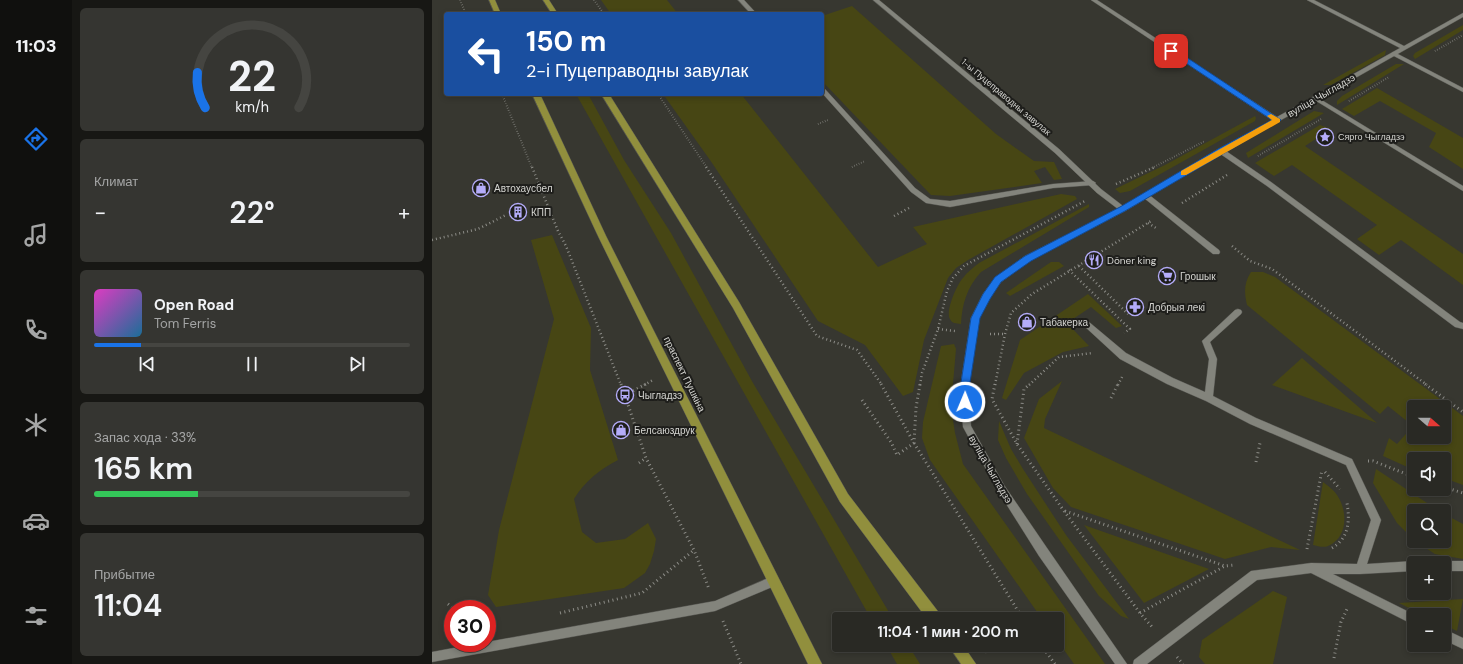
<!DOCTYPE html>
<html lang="ru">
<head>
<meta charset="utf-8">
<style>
  :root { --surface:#292924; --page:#353531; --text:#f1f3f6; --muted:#a5a6a6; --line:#454541; --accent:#1a73e8 }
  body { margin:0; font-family:"DM Sans",sans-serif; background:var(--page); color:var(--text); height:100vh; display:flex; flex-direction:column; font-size:15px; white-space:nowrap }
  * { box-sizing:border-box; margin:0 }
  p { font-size:13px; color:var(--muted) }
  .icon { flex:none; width:22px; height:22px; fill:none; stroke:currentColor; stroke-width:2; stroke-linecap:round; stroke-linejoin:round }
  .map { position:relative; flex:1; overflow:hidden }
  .panel { display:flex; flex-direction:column; gap:8px; padding:8px; background:#171714; width:360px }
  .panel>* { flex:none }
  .guide { position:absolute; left:12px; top:12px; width:380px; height:84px; border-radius:4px; box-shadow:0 2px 6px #0003,0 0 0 1px var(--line); background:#1a4fa0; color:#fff; overflow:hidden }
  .needle { width:26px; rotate:110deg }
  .fabs { position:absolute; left:975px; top:400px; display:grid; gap:8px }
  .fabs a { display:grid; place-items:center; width:44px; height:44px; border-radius:4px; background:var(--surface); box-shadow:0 2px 6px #0003,0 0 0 1px var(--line); font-size:20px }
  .speed { position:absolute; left:12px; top:600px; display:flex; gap:8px; font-size:20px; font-weight:700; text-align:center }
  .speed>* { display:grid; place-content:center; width:52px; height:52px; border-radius:50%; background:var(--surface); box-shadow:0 2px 6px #0003,0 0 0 1px var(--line); line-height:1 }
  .speed .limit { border:6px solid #d22; background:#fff; color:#111 }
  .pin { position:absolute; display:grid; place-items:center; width:34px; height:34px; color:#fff; margin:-17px; border-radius:8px; box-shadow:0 2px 6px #0006 }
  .me { position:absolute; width:44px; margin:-22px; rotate:1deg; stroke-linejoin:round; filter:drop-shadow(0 0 3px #0008) }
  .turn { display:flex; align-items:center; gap:14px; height:84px; padding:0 16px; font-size:18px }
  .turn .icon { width:52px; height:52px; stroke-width:2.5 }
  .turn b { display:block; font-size:28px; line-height:34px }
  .big { font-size:30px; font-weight:600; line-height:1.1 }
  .panel .card { flex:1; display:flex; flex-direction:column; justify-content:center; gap:6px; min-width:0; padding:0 14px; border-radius:6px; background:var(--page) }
  .panel .dial { align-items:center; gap:0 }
  .dial svg { height:104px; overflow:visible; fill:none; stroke:var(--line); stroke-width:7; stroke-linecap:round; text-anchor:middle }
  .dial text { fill:var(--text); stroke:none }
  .song { display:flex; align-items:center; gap:12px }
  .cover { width:48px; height:48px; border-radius:6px; background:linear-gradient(135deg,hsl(310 70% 55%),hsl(200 70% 35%)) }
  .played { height:4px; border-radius:2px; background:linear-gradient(90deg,var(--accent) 15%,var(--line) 15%) }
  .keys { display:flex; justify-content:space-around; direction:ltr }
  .heat { display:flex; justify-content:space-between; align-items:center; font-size:22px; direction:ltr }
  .charge { height:6px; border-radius:3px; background:linear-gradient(90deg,#34c759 33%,var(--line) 0) }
  .trip { position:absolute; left:400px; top:612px; width:232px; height:40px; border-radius:4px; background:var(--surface); box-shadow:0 2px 6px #0003,0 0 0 1px var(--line); font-weight:600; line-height:40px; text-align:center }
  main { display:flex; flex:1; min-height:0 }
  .tab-bar { display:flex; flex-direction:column; width:72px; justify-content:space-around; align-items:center; background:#10100e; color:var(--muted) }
  .tab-bar .icon { width:28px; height:28px }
  .tab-bar .on { color:var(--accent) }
  .tab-bar b { font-size:18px; color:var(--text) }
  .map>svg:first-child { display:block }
  .green { fill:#474614; fill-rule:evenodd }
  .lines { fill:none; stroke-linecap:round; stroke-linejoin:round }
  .lane-casing { stroke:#555550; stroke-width:1 }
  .street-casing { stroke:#555550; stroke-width:1 }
  .primary-casing { stroke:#555550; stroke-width:1 }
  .path-far2 { stroke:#8c8c87; stroke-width:2; stroke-dasharray:0.5 2; stroke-linecap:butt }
  .path-far1 { stroke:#8c8c87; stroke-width:2.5; stroke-dasharray:1 3; stroke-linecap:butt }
  .path { stroke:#8c8c87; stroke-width:3; stroke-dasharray:1 3.5; stroke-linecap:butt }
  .lane { fill:#83847c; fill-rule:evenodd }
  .street { fill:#83847c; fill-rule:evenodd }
  .primary { fill:#918f3d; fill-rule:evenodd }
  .route { fill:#1a73e8; stroke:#114b97 }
  .slow { fill:#f59e0b }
  .labels { text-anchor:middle; stroke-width:4; stroke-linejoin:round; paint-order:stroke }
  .far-street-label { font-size:9px; fill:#d5d5d1; stroke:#1e1e1b }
  .far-poi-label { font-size:9px; fill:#d5d5d1; stroke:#1e1e1b; text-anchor:start }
  .street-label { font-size:10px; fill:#d5d5d1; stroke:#1e1e1b }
  .poi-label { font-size:10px; fill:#d5d5d1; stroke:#1e1e1b; text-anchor:start }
</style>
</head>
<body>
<main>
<nav class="tab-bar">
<b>11:03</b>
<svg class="icon on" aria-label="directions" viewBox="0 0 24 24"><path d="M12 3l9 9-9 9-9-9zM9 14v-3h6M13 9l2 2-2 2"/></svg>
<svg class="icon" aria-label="music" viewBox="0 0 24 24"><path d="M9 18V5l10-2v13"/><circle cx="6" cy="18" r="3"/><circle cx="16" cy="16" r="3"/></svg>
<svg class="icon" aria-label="phone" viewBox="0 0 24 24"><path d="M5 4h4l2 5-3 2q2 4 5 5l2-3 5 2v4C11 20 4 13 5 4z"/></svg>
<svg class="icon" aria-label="climate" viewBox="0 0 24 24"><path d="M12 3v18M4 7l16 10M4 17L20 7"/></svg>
<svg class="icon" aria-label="car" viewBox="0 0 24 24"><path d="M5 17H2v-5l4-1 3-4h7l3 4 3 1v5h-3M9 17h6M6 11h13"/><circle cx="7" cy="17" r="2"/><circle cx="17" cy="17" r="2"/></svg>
<svg class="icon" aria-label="filters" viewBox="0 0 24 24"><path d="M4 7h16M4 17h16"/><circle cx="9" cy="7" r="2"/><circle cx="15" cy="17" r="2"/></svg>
</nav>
<section class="panel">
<div class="card dial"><svg viewBox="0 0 100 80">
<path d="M14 69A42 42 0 1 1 86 69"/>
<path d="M14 69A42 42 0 0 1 8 42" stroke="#1a73e8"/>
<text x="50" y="56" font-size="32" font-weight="700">22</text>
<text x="50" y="72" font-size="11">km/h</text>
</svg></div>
<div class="card"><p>Климат</p>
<div class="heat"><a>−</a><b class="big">22°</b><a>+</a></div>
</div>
<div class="card">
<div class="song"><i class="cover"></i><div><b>Open Road</b><p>Tom Ferris</p></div></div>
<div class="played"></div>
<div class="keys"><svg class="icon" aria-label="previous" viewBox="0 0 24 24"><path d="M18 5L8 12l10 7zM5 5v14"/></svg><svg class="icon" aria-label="pause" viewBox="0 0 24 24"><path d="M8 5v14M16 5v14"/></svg><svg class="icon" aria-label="next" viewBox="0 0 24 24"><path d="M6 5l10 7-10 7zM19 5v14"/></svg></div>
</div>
<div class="card"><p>Запас хода · 33%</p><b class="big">165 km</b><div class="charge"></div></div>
<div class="card"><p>Прибытие</p><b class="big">11:04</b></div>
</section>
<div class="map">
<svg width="1031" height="664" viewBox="0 0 1031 664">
  <rect width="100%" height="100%" fill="#373730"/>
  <g class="green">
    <polygon points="169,0 235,0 246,14 179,14"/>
    <polygon points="420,6 564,134 602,161 622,162 630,179 622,180 613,167 602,171 610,183 518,196 499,195 390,81 390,16"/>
    <polygon points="1031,25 1031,30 983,59 981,56 983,53"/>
    <polygon points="954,50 953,55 899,85 891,85"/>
    <polygon points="964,64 972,64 905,105 905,101 910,96"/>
    <polygon points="945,88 1031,138 1031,169 997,147 1004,133 948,101 922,116 910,109"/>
    <polygon points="144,94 156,94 192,160 239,233 321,383 461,619 439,619"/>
    <polygon points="231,94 309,94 446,267 495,244 481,227 629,194 643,196 645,199 536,260 524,268 516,278 492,340 481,392 471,396 433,345 386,321 278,160"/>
    <polygon points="882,111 892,113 816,158 814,153"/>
    <polygon points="823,116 824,118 823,121 698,191 688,193 683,189 733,165"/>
    <polygon points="888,125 899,129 873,146 1031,254 1031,285 969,240 947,255 925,239 945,225 860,165 842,176 823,163"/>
    <path d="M657,204V207L549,272C535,287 530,304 529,324C524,323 520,324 518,319C513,312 525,284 531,278C535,272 541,268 547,263Z"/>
    <path d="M120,235L159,328L158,370L186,460C167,470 153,481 142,499L150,532L164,543L193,539L216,523L224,539L222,551L218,564L213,573L192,588L64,607L56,595L67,530L122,319L99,240Z"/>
    <polygon points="619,262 627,262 632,266 578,296 574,293"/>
    <path d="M819,272H831L843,277L1031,416V485L1012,478V459H982V470L951,456L957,438L965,444L981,426L956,406L948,414L815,305C812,292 812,283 819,272ZM982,407H1012V437H982Z"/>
    <polygon points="656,294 690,326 684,328 659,307 635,323 657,346 631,352 592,373 574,400 570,398 588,340"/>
    <polygon points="522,344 524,349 519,407 523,433 531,464 673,664 642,664 625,640 625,619 610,619 498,460 490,438 491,422 509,346"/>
    <polygon points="870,358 945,423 840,385"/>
    <polygon points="630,381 613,419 612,428 868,550 839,547 793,559 639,507 621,488 592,438 607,399"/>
    <polygon points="567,421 579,449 591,469 634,535 697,619 689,616 667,596 595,494 574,458 566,440"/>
    <polygon points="944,469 1007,511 982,511 982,540 965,523 941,483"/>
    <path d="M891,482C896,486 902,490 905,495C916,511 916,538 896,546C892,548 885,546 881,545Z"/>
    <polygon points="1012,514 1031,524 1031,559 1003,554 983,541 1012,541"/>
    <polygon points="652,525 777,569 712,603"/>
    <polygon points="841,591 855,597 841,664 773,664 767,657 770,640"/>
    <polygon points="1031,599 1025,631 1012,625 1012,615 991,615 967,603"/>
    <polygon points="454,645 476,645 488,664 465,664"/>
  </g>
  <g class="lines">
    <g class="lane-casing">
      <g id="lane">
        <polygon points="306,0 312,0 325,14 319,14"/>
        <polygon points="962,52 1031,88 1031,92 960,55 960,53"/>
        <polygon points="390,87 392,88 483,188 498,199 518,201 621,184 661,181 664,183 661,185 621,188 518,207 494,203 479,192 390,93"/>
        <polygon points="883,96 1031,186 1031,191 881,99 880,98"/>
        <polygon points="787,149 791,149 839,182 1028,322 1031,323 1031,329 1023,327 835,186 787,153"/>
        <polygon points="712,194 716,194 787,250 788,252 787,254 781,254 712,198"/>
        <polygon points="806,309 809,310 810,312 809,314 778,342 785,359 781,396 824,418 920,459 949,520 935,564 982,561 986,563 982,563 982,571 928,574 901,574 983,615 982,615 982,625 879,573 825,580 715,664 701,664 702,660 819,571 879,563 925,564 939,520 914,465 818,424 774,401 735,384 688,359 650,324 651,322 657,322 694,353 741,378 773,392 777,359 770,341 803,310"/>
        <polygon points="1012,561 1031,561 1031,571 1012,571 1012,563 1008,563"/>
        <polygon points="341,576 345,577 346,581 345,585 283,611 0,662 0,652 48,643 55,643 55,642 283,601"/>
        <polygon points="1012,629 1031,638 1031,649 1012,640"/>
      </g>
    </g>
    <g class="street-casing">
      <polygon id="street" points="441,0 447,0 627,149 669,189 691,206 840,120 659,0 665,0 845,117 968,48 875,0 882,0 972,46 1031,13 1031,17 791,153 693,211 599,260 569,282 557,298 547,318 536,389 539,426 572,485 615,548 695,664 683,664 607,556 566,491 531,427 528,389 539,318 551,294 563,278 593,256 686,209 665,193 623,153"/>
    </g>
    <g class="primary-casing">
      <g id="primary">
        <polygon points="57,0 63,0 69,14 63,14"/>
        <polygon points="111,0 117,0 126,14 120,14"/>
        <polygon points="100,94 108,94 174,236 390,664 376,664 166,236"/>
        <polygon points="169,94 177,94 307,302 416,494 508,614 510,619 495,619 408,502 301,308"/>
        <polygon points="516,645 531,645 544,664 529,664"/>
      </g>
    </g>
    <g class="path-far2">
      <polyline points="28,0 34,14"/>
      <polyline points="162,0 172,14"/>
      <polyline points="1003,51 1031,35"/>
      <polyline points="70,94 100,168"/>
      <polyline points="226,94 275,168"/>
      <polyline points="917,101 957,77"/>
      <polyline points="386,124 396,120"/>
      <polyline points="826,156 889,119"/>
      <polyline points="420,167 433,161"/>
      <polyline points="720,168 773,141"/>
    </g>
    <g class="path-far1">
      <polyline points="100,167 126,231 134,246 189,385"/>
      <polyline points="274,167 385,336 425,350 450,385"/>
      <polyline points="684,184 723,167"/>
      <polyline points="750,203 795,175"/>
      <polyline points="98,210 119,211"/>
      <polyline points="462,216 477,208"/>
      <polyline points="716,223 724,228"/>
      <polyline points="0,240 46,229 74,215"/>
      <polyline points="800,246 818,261 840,269 995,385"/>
      <polyline points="647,266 696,314"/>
      <polyline points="637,270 698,329 692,333"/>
      <polyline points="506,329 523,331"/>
      <polyline points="558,334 573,334"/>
      <polyline points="212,385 221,380"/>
      <polyline points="488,385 490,373 506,329 515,291 521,278 532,266 653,201"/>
      <polyline points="563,385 573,334 579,313 600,294 719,221"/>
      <polyline points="597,385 627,357 661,353"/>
      <polyline points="686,385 691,375"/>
    </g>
    <g class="path">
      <polyline points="189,384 214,458 262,550 277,589"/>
      <polyline points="449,384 482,443 591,619"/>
      <polyline points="563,384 560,399 585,444 632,511 708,613 721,628"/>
      <polyline points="993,384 1031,412"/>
      <polyline points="193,395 214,384"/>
      <polyline points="679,398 686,384"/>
      <polyline points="430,400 459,442 465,455 482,443 484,408 488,384"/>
      <polyline points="585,444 592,389 598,384"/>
      <polyline points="936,461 941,461 982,477"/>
      <polyline points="824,462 828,443"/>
      <polyline points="207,463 214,458"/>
      <polyline points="893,472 908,489"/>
      <polyline points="1012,487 1031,493"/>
      <polyline points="633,511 793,566"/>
      <path d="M900,548C917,538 918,521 915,503"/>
      <polyline points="875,549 890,470"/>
      <polyline points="16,604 22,609"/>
      <polyline points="128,613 210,593 262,550"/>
      <polyline points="708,613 793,566 802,565"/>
      <polyline points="291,621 309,664"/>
      <polyline points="609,645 623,664"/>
      <polyline points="553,652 567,645"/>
      <polyline points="745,657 751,664"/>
      <polyline points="902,658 909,622 916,607"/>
    </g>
    <use href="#lane" class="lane"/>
    <use href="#street" class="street"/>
    <use href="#primary" class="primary"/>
  </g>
  <polygon class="route" points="737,49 742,49 849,120 693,211 599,261 569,282 558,299 548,318 537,389 538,402 537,405 533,406 530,405 528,389 539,318 551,294 563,277 593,256 688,207 786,149 840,120 737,52"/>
  <polygon class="slow" points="839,114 848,119 848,122 754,175 749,175 749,171 840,120 835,116"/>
  <defs>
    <g id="sight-ring" transform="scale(0.9)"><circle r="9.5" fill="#1e1e1b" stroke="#b4acf9" stroke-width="1.5"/><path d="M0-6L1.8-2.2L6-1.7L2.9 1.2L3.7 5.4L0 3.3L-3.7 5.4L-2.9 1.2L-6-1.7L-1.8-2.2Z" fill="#b4acf9"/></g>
    <g id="shop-ring" transform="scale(0.9)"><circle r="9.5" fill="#1e1e1b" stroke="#b4acf9" stroke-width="1.5"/><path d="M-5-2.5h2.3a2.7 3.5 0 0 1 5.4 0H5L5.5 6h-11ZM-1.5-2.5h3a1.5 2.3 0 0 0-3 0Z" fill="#b4acf9"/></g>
    <g id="building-ring" transform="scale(0.9)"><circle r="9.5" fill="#1e1e1b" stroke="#b4acf9" stroke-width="1.5"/><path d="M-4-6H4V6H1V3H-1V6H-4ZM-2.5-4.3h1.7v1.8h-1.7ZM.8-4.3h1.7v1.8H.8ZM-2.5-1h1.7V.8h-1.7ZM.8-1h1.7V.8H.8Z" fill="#b4acf9"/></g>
    <g id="restaurant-ring" transform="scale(0.9)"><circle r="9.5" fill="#1e1e1b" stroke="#b4acf9" stroke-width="1.5"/><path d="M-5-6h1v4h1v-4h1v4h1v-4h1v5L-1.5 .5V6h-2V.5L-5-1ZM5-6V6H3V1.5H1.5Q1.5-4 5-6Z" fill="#b4acf9"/></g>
    <g id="supermarket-ring" transform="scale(0.9)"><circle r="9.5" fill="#1e1e1b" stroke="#b4acf9" stroke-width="1.5"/><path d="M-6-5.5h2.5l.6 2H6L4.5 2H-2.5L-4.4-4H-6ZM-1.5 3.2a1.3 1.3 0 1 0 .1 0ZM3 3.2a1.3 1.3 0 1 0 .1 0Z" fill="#b4acf9"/></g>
    <g id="pharmacy-ring" transform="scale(0.9)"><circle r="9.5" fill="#1e1e1b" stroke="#b4acf9" stroke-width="1.5"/><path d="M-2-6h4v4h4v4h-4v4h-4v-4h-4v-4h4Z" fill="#b4acf9"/></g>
    <g id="bus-ring" transform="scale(0.9)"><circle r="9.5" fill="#1e1e1b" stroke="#b4acf9" stroke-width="1.5"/><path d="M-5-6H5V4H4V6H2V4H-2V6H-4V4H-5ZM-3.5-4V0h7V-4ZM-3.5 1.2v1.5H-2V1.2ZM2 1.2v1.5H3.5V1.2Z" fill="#b4acf9"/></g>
  </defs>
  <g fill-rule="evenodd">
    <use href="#sight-ring" x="893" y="137"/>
    <use href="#shop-ring" x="49" y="188"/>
    <use href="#building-ring" x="86" y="212"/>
    <use href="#restaurant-ring" x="662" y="260"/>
    <use href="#supermarket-ring" x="735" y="276"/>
    <use href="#pharmacy-ring" x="703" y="307"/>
    <use href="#shop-ring" x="595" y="322"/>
    <use href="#bus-ring" x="193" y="395"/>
    <use href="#shop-ring" x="189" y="430"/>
  </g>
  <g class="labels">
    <g class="far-street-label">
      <text transform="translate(574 97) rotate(40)" y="3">1-ы Пуцеправодны завулак</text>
    </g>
    <g class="far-poi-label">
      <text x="906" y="140">Сярго Чыгладзэ</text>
    </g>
    <g class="street-label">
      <text transform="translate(889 95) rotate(-30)" y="4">вуліца Чыгладзэ</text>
      <text transform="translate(253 374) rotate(64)" y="4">праспект Пушкіна</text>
      <text transform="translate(559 469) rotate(60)" y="4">вуліца Чыгладзэ</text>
    </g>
    <g class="poi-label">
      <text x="62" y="192">Автохаусбел</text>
      <text x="99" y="216">КПП</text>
      <text x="675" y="264">Döner king</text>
      <text x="748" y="280">Грошык</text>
      <text x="716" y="311">Добрыя лекі</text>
      <text x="608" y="326">Табакерка</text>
      <text x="206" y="399">Чыгладзэ</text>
      <text x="202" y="434">Белсаюздрук</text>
    </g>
  </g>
</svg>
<div class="fabs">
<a><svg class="needle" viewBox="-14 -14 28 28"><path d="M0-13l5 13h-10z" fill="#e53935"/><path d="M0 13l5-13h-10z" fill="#a5a6a6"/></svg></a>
<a><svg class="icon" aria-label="sound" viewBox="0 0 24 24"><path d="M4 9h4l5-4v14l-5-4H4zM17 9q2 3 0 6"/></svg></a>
<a><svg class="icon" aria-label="search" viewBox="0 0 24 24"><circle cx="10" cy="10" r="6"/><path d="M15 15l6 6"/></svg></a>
<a>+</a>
<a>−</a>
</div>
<div class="speed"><div class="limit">30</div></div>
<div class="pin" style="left:739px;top:51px;background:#d93025"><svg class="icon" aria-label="arrive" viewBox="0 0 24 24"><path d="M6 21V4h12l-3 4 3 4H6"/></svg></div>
<svg class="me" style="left:533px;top:402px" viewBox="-20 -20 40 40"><circle r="17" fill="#1a73e8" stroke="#fff" stroke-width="3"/><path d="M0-11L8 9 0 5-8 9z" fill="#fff"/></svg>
<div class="trip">11:04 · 1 мин · 200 m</div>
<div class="guide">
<div class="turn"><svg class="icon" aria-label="left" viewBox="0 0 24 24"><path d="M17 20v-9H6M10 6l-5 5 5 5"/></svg><div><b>150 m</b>2-і Пуцеправодны завулак</div></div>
</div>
</div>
</main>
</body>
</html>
